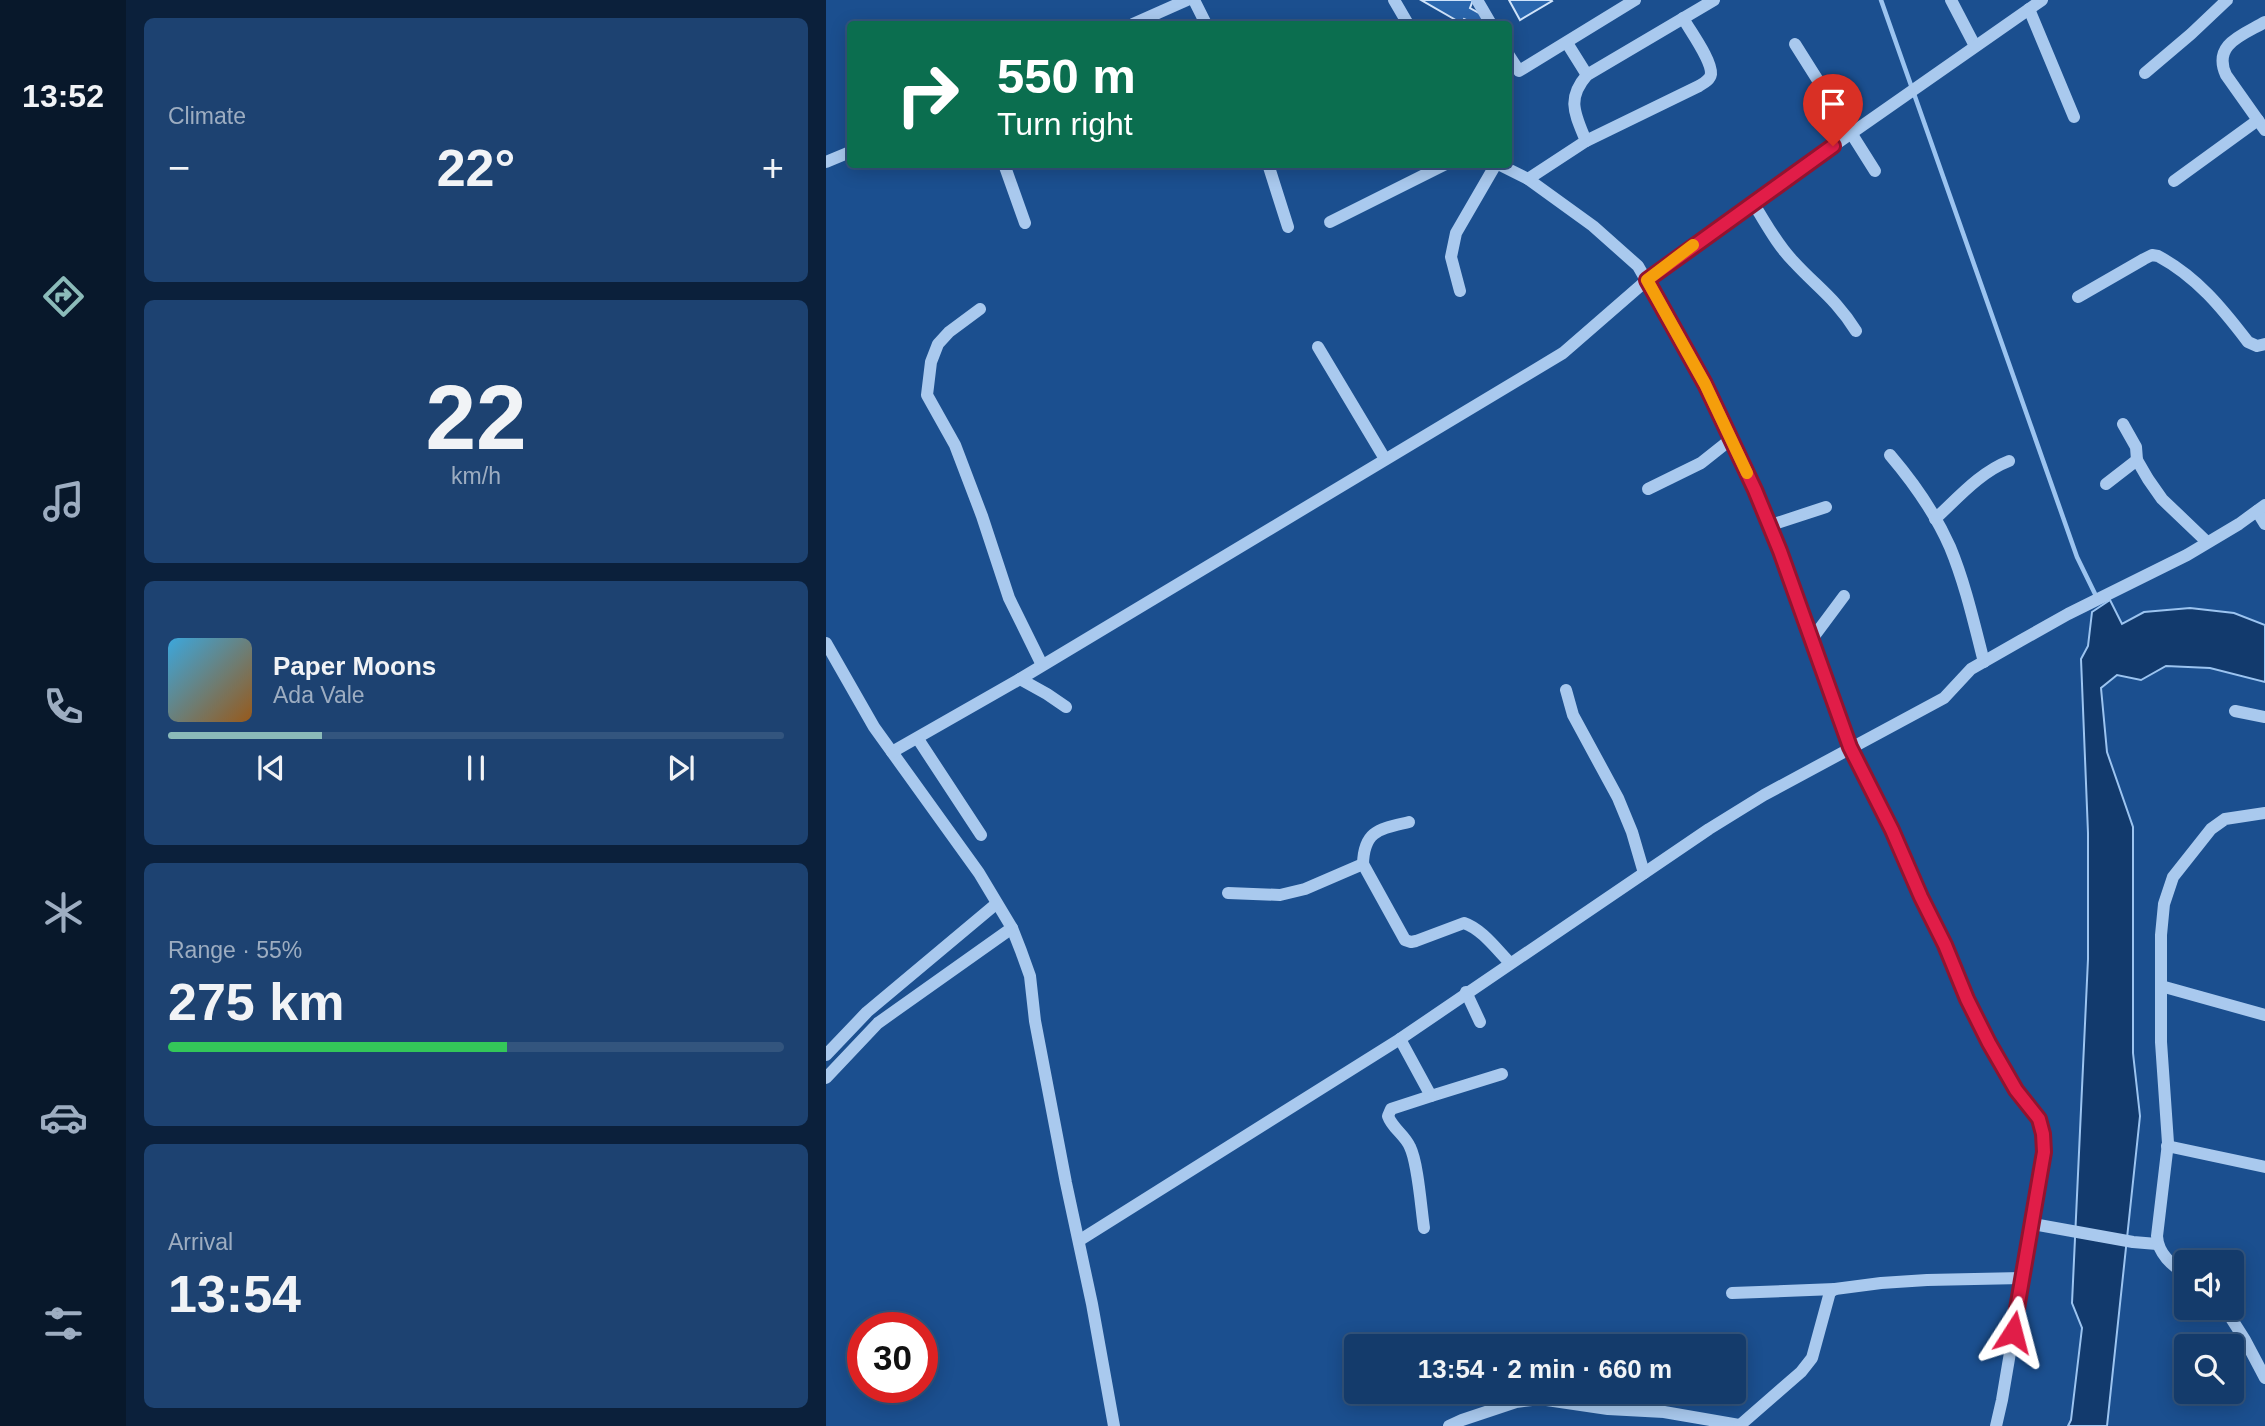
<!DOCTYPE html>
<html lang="en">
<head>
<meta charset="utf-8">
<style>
  :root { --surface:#143b6b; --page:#1d4271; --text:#f1f3f6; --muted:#9dadc1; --line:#33557e; --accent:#8bbbb9 }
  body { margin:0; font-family:Helvetica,sans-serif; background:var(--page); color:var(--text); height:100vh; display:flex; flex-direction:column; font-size:26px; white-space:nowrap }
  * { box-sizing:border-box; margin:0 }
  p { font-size:23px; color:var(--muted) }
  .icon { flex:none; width:38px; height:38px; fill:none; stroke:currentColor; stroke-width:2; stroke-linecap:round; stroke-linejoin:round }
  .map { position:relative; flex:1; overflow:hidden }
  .sheet { display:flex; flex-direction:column; gap:18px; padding:18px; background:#0b203b; width:700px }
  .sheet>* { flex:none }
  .banner { position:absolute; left:21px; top:21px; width:665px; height:147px; border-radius:7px; box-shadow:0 4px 18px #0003,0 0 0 2px var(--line); background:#0b6e4f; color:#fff; overflow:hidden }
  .fabs { position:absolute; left:1348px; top:1250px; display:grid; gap:14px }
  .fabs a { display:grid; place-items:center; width:70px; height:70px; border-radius:7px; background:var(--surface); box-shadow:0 4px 18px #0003,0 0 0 2px var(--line); font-size:35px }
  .speed { position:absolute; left:21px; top:1312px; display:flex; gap:14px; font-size:35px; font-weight:700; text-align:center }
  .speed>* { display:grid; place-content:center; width:91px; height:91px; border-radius:50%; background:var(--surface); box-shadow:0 4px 18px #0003,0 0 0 2px var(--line); line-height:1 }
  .speed .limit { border:10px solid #d22; background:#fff; color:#111 }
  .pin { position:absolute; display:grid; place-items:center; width:60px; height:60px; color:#fff; margin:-72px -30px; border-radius:50% 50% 50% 0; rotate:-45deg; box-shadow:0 0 7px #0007 }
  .pin .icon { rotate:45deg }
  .me { position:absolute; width:77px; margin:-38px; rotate:9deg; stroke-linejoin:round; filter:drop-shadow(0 0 5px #0008) }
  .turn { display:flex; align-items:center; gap:24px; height:147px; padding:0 35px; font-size:32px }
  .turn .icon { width:91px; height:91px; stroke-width:2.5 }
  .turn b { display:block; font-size:49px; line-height:60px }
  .big { font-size:52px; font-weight:800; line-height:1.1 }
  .sheet .card { flex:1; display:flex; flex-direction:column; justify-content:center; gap:10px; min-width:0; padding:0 24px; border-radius:10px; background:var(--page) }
  .sheet .dial { align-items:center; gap:0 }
  .dial b { font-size:91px; line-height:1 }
  .song { display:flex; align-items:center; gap:21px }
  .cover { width:84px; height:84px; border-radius:10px; background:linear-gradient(135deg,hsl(200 70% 55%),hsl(30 70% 35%)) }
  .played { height:7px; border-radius:4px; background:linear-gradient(90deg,var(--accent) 25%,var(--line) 25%) }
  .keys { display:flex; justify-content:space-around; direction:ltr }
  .heat { display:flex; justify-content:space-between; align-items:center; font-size:38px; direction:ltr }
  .charge { height:10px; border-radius:5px; background:linear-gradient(90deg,#34c759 55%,var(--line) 0) }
  .trip { position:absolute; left:518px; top:1334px; width:402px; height:70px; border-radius:7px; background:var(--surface); box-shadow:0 4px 18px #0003,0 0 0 2px var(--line); font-weight:800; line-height:70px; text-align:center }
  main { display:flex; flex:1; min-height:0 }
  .tabs { display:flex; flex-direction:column; width:126px; justify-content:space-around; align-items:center; background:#08182b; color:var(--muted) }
  .tabs .icon { width:49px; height:49px }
  .tabs .selected { color:var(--accent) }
  .tabs b { font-size:32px; color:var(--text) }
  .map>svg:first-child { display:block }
  .water { fill:#123a6d; stroke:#9cc4f0; stroke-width:2 }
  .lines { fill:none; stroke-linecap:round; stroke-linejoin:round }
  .stream { stroke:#9cc4f0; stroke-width:4.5 }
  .building { fill:#2a66ad; stroke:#cfe3fa; stroke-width:2 }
  .minor { stroke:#a9c9ee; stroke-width:12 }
  .route-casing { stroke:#92132f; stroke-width:18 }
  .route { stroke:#e11d48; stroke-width:12 }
  .slow { stroke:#f59e0b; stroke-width:12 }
</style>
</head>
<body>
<main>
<nav class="tabs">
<b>13:52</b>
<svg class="icon selected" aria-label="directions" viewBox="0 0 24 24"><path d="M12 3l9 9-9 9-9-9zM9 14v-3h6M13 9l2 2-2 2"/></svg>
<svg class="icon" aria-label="music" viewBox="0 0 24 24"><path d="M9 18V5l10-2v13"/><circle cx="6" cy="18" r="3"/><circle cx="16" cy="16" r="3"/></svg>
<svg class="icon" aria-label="phone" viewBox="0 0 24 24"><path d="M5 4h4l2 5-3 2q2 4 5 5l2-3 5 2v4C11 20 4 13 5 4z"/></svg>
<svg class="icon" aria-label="climate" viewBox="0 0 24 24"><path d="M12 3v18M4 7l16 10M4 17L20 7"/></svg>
<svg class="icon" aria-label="car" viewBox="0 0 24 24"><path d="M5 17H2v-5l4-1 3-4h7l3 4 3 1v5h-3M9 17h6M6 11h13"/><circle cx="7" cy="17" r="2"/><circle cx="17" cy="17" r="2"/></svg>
<svg class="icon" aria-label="filters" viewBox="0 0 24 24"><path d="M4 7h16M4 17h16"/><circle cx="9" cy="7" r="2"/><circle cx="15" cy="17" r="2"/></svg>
</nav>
<section class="sheet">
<div class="card"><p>Climate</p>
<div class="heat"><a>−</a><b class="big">22°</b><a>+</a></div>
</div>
<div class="card dial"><b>22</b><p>km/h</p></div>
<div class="card">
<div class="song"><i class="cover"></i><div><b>Paper Moons</b><p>Ada Vale</p></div></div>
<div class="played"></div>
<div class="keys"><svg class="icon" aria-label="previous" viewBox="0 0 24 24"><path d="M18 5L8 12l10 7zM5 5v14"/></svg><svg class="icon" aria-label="pause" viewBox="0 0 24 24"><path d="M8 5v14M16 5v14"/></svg><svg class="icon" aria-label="next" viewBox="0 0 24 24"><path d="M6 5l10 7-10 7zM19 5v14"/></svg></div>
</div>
<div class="card"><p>Range · 55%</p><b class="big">275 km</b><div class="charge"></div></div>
<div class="card"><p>Arrival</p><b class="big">13:54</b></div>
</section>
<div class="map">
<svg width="1439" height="1426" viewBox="0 0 1439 1426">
  <rect width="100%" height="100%" fill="#1b4f8f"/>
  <polygon class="water" points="1284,600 1296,624 1318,612 1364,608 1408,613 1439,625 1439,682 1384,668 1340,666 1315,680 1291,675 1275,688 1281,752 1307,827 1307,1053 1314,1116 1281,1426 1242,1426 1245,1420 1256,1328 1246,1303 1262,959 1262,833 1255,659 1262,646 1266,612"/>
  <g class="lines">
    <polyline class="stream" points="1055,0 1251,557 1271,598"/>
  </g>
  <g class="building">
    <polygon points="595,0 647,0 644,8 660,17 656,24 649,24 638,19 635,23"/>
    <polygon points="683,0 725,0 726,1 694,20"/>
  </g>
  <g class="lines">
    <g class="minor">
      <polyline points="368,0 380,24"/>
      <polyline points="568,0 582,24"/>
      <polyline points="651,0 665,24"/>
      <polyline points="1125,0 1149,46"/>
      <polyline points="1203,9 1248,117"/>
      <path d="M1439,22C1417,35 1386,44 1400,75L1439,130"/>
      <polyline points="307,24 361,0"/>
      <polyline points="741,43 761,75"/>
      <polyline points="969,44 1049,171"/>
      <polyline points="682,54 693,71 809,0"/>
      <polyline points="1319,73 1365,34 1401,0"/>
      <path d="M760,141L873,86C878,83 884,80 885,74C886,60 864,31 857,18"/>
      <polyline points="0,162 24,152"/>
      <polyline points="178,164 199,223"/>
      <polyline points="442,164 462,227"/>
      <polyline points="672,164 702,179 767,226 812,266 879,384 945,525 1024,747 1066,829 1095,897 1119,945 1141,999 1163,1043 1190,1090 1213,1120 1217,1134 1218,1152 1176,1400 1170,1426"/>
      <path d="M702,179L760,141C749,114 740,99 761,75L888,0"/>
      <polyline points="1348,181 1432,120"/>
      <path d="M927,203C940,223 951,245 968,262C992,288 1010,299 1030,331"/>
      <polyline points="504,222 620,164"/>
      <polyline points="634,291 625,257 630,233 670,164"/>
      <path d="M1252,297L1318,259L1326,255L1332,256C1371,277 1396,308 1422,342L1431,346L1439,344"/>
      <polyline points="154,309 123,332 112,344 105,362 101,395 129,445 156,516 183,598 216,665"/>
      <polyline points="492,347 559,459"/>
      <polyline points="1297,424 1310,447 1311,460 1322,479 1336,499 1381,542"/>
      <path d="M1064,455C1087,482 1109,513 1124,547C1139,583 1148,623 1158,662"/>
      <polyline points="1280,484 1311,460"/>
      <polyline points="822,489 875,463 904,440"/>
      <polyline points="1431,511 1439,524"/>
      <path d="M1109,519C1131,499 1154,472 1183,461"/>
      <polyline points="945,525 1000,507"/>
      <polyline points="986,639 1018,596"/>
      <polyline points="0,643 48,727 153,873 186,928 195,951 204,976 209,1021 240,1183 266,1304 288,1426"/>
      <polyline points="194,679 221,694 240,707"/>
      <polyline points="740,690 747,715 792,798 806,832 818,873"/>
      <polyline points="1409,711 1439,717"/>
      <polyline points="92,739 155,835"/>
      <polyline points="66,752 194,679 737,353 821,280 904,218 1216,0"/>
      <path d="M537,864C538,830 554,829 583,822"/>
      <path d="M402,893L454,895L479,889L537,864L579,940L585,942L590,941L638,923C656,929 671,950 684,963"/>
      <polyline points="1335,986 1439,1015"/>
      <polyline points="640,992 654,1022"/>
      <polyline points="574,1039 605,1096 676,1074"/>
      <polyline points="0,1055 41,1012 170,904"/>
      <polyline points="0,1078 52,1023 186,928"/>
      <polyline points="1341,1146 1439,1167"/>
      <polyline points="1207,1224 1307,1242 1331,1244"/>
      <path d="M598,1228C595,1208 592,1163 584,1147C579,1135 566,1128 562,1116L565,1109L605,1096"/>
      <polyline points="254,1240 574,1039 883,829 938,795 1118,698 1145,669 1194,641 1242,614 1361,555 1413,524 1439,505"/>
      <path d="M1360,1275C1346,1265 1332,1254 1331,1236L1342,1143L1335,1042V935L1338,904L1347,877L1385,829L1399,819L1439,813"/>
      <polyline points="906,1293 1009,1289"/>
      <polyline points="1398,1307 1419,1340 1439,1378"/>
      <polyline points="623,1426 636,1420 690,1402 714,1399 782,1409 838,1412 913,1425"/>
      <polyline points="913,1426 975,1372 986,1358 1004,1292 1009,1289 1055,1283 1101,1280 1196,1278"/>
    </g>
  </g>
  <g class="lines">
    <g class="route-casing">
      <polyline id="route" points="1007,146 821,280 879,384 929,490 954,551 1024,747 1066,830 1095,897 1119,945 1141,999 1163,1043 1190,1090 1213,1119 1217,1134 1218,1152 1187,1332"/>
    </g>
    <use href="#route" class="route"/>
    <polyline class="slow" points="867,245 821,280 879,384 921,473"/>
  </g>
</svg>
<div class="fabs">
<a><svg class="icon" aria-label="sound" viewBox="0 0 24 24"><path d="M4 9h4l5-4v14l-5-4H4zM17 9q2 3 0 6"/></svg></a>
<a><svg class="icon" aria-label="search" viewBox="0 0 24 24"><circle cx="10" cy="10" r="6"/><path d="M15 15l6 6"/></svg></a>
</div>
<div class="speed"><div class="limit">30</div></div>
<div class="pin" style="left:1007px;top:146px;background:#d93025"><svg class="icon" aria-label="arrive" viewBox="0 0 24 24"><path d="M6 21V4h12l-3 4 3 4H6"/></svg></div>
<svg class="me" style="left:1187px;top:1332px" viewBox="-20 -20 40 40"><path d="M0-17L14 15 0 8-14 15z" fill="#e11d48" stroke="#fff" stroke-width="4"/></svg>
<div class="trip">13:54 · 2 min · 660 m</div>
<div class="banner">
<div class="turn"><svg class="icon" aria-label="right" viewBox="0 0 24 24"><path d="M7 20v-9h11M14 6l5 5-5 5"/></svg><div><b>550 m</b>Turn right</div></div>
</div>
</div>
</main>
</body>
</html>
